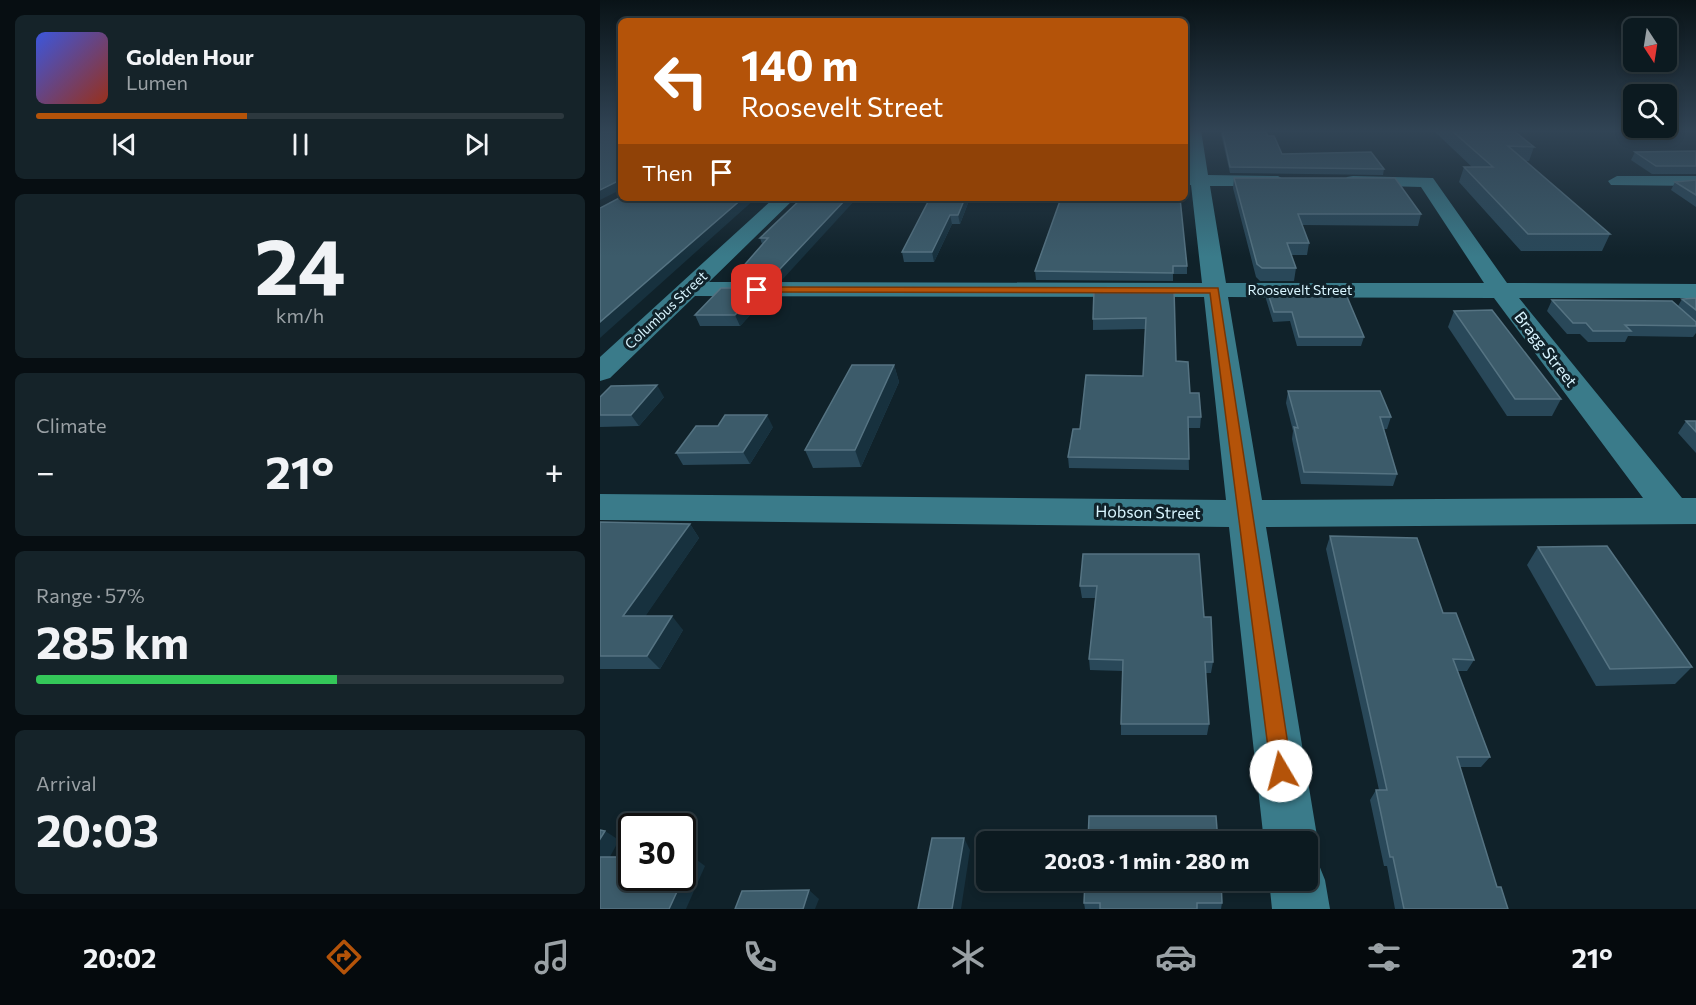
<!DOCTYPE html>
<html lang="en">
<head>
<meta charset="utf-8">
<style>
  :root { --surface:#0c1a20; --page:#152329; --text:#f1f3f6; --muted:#9aa1a5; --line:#2c383e; --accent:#b45309 }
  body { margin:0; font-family:Commissioner,sans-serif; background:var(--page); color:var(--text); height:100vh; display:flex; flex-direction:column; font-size:22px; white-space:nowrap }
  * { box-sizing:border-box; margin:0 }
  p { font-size:20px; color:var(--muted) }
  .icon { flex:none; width:33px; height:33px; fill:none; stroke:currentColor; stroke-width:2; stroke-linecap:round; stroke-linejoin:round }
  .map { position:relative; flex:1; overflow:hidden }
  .details { display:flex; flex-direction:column; gap:15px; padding:15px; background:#070e12; width:600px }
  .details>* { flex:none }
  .top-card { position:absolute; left:18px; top:18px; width:570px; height:183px; border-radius:9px; box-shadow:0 3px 9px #0003,0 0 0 2px var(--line); background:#b45309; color:#fff; overflow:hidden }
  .needle { width:39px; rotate:168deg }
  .buttons { position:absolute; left:1023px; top:18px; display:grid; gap:12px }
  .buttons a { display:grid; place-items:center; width:54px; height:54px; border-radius:9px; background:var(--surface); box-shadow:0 3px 9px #0003,0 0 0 2px var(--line); font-size:30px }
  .speed { position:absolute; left:18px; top:813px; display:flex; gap:12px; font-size:30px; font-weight:700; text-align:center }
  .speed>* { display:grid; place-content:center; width:78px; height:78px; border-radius:50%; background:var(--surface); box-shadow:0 3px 9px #0003,0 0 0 2px var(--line); line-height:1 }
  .speed .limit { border:3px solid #111; border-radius:9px; background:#fff; color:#111 }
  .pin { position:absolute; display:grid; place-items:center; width:51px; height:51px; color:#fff; margin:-26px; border-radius:12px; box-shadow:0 3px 9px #0006 }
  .me { position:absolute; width:66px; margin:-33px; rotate:352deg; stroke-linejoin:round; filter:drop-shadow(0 0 4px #0008) }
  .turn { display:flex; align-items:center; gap:21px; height:126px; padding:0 24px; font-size:27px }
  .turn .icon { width:78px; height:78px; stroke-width:2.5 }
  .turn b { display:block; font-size:42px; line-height:51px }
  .then { display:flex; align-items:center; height:57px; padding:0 24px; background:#0003; gap:12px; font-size:22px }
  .big { font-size:45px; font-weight:700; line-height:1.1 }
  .details .widget { flex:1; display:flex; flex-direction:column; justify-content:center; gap:9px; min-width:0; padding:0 21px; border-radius:9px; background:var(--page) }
  .details .dial { align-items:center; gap:0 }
  .dial b { font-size:78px; line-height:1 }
  .song { display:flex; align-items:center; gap:18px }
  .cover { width:72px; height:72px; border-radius:9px; background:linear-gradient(135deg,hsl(230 70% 55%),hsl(10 70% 35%)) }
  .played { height:6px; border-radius:3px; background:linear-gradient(90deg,var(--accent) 40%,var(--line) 40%) }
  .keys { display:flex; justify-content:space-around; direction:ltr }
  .heat { display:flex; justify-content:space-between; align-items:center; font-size:33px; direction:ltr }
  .charge { height:9px; border-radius:4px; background:linear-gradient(90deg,#34c759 57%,var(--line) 0) }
  .trip { position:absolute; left:376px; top:831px; width:342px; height:60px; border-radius:9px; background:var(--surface); box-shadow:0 3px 9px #0003,0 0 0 2px var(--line); font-weight:700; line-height:60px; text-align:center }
  .tab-bar { display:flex; height:96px; justify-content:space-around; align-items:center; background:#050a0d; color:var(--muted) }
  .tab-bar .icon { width:42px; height:42px }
  .tab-bar .current { color:var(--accent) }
  .tab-bar b { font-size:27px; color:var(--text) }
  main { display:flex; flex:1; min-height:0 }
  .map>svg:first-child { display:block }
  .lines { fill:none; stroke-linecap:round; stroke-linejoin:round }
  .minor { fill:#3a7b8a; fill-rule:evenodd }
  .wall { fill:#294859 }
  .shaded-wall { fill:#17313e }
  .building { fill:#3c5b6a; stroke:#557382; stroke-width:1.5 }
  .route { fill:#b45309; stroke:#753606; stroke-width:1.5 }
  .labels { text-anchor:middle; stroke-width:6; stroke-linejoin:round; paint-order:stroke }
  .far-street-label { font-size:14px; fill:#d9f5ff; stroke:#10222a }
  .street-label { font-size:16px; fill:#d9f5ff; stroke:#10222a }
</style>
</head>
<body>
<main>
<section class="details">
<div class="widget">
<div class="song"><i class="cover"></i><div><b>Golden Hour</b><p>Lumen</p></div></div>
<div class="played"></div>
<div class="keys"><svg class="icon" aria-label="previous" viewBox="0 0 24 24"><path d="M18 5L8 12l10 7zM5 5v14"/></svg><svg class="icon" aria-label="pause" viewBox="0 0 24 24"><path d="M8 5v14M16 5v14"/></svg><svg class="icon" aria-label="next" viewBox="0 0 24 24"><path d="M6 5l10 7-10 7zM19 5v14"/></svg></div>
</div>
<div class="widget dial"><b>24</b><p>km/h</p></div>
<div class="widget"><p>Climate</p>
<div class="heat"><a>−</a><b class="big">21°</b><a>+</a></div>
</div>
<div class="widget"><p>Range · 57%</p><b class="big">285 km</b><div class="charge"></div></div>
<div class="widget"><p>Arrival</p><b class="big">20:03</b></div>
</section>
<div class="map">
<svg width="1096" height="909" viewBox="0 0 1096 909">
  <rect width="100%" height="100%" fill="#10222a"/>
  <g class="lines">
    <g class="minor">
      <path d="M585,130H601L608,175L678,176L687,181L678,186H610L626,283H884L821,187L747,185L744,181L747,177L753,176L833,178L907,283L1096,284V298H919L1082,498H1096V524L666,527L718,842L711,858L717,860L725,880L730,909H672L669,880H708V842H664L629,527L0,520V494L626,500L604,297L95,296L10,378L0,381V357L174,198H195L109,282L602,283L591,185H585V175H590ZM628,297L894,298L1043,498L662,500Z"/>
      <polygon points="1017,176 1096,176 1096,186 1011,185 1008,181"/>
    </g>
  </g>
  <g class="wall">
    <polygon points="620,130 665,130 668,136 682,154 784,169 783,175 630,173"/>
    <polygon points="833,130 917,130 916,132 934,147 929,161 924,161 1010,234 1002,251 921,251 859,182 864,167 872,167"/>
    <polygon points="1096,151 1096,174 1052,174 1031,160 1035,152"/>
    <polygon points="634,178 821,214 818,226 702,225 709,243 707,255 691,255 696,268 694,281 660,281 656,277 633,188"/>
    <polygon points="1096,180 1096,207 1071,190 1075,182"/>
    <polygon points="202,198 182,280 144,280 140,270 162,244 160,238"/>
    <polygon points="370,198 360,224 352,224 334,262 304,262 302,252"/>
    <polygon points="461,198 587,266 587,274 573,274 573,281 436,280 435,271"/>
    <polygon points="574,289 576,361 601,417 600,428 588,428 589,470 469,468 468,457 480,429 543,376 545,329 493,330 493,319"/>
    <polygon points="667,290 764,337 761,346 697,346 690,321 673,322 666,299"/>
    <polygon points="166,298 140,326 100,326 95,315"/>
    <polygon points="1096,298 1096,333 1093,337 1028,336 1025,342 988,342 980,334 967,334 947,311 952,300 1078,306 1082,299"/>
    <polygon points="854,311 961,399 952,416 907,416 848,327"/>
    <polygon points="294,365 299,382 261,467 213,468 205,450"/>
    <polygon points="688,391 791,417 787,429 784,429 797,474 793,486 701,484 692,439 693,431 686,403"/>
    <polygon points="0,397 64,397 39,426 0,427"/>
    <polygon points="1086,421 1096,421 1096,453 1078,433"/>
    <polygon points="173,427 150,464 83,465 76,453"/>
    <polygon points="0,522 90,524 99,538 45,616 83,630 60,669 0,669"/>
    <polygon points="730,536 843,613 874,660 867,671 857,671 890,757 881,767 860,767 897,887 908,909 795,909 787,866 784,866 770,800 776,790 779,790 726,549"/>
    <polygon points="938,547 1092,667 1075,684 996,686 927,565"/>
    <polygon points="483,554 604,617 613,662 611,673 605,673 609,724 607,735 521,735 521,724 523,671 490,670 489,659 495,598 482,598 480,586"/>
    <polygon points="484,903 622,903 621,909 485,909"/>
  </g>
  <g class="shaded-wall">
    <polygon points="16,182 20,190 0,200 0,190"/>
    <polygon points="143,198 156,198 0,338 0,322"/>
    <polygon points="247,198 257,198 182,280 179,270"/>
    <polygon points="365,198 370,198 360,224 358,215"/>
    <polygon points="350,215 352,224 334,262 332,252"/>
    <polygon points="161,288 166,298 140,326 135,315"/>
    <polygon points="294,365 299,382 261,467 255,450"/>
    <polygon points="57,385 64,397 39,426 31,415"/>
    <polygon points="167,415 173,427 150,464 143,452"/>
    <polygon points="90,524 99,538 36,630 23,616"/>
    <polygon points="72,616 83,630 60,669 47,656"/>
    <polygon points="5,831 19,840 5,866 0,863 0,839"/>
    <polygon points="364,838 370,850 361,909 352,909"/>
    <polygon points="93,857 105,866 86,909 69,909"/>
    <polygon points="209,890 219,899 215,909 203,909"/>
  </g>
  <g class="building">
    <polygon points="0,130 21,130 21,188 19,187 18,182 16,182 0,190"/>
    <polygon points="622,130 665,130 668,136 674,136 682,154 771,152 784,169 630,167"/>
    <polygon points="851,130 913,130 934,147 908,146 1010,234 928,234 864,167 893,167"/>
    <polygon points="1096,151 1096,166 1056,166 1035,152"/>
    <polygon points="634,178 795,178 821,214 698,214 709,243 687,243 696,268 662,268 657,264"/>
    <polygon points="1096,180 1096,195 1075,182"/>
    <polygon points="21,197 143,198 0,322 0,208"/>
    <polygon points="202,198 247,198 179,270 140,270 168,238 160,238"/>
    <polygon points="330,198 365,198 358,215 350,215 332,252 302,252"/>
    <polygon points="461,198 580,198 587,266 573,266 573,273 435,271"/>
    <polygon points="121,288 161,288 135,315 95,315"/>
    <polygon points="494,289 574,289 576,361 588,362 590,393 599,393 601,417 588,417 589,459 468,457 473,429 480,429 486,375 543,376 546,318 493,319"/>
    <polygon points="667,290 745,292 764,337 699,337 692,312 674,312"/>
    <polygon points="1096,298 1096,310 1082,299"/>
    <polygon points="952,300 1072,301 1096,322 1096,326 1025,325 1031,331 993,331 986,323 973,323"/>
    <polygon points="892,310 961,399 915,399 854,311"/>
    <polygon points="252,365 294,365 255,450 205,450"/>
    <polygon points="57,385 31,415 0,415 0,397 11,386"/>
    <polygon points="688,391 780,391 791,417 780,417 797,474 704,472 694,427 698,428"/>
    <polygon points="125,415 167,415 143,452 76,453 96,426 118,426"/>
    <polygon points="1086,421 1096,421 1096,432"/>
    <polygon points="0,522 90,524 23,616 72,616 47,656 0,656"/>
    <polygon points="730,536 817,538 843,613 856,613 874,660 853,659 890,757 857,757 897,887 901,887 908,909 804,909 793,857 790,857 776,790 787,790"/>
    <polygon points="1007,546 1092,667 1010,669 938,547"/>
    <polygon points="483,554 599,554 604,617 611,617 613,662 605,662 609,724 521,724 523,660 489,659 497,586 480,586"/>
    <polygon points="489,816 616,816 618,842 488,842"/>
    <polygon points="0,830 5,831 0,839"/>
    <polygon points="332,838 364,838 352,909 318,909"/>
    <polygon points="0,857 32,857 32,878 82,878 82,857 93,857 69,909 0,909"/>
    <polygon points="485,880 621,880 622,903 597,903 597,909 500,909 500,903 484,903"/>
    <polygon points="209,890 203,909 135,909 142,891"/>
  </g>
  <linearGradient id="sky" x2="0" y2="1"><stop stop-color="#091317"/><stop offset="0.51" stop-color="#314455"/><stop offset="1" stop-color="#314455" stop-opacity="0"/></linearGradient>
  <rect width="1096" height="257" fill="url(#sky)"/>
  <polygon class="route" points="153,287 618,288 692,771 689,779 681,782 674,779 671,771 610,293 157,292 152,290"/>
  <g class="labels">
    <g class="far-street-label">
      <text x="700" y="295">Roosevelt Street</text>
      <text transform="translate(66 310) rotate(-43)" y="5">Columbus Street</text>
    </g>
    <g class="street-label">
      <text transform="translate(946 349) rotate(52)" y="6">Bragg Street</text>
      <text transform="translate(548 512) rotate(1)" y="6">Hobson Street</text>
    </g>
  </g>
</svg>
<div class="buttons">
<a><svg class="needle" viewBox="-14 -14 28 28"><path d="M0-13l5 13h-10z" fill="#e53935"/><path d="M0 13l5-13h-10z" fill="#9aa1a5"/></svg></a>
<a><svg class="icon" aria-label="search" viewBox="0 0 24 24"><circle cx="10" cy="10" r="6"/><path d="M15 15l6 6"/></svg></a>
</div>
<div class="speed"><div class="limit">30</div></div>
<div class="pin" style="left:157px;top:290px;background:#d93025"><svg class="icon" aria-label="arrive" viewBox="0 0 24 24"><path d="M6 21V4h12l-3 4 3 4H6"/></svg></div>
<svg class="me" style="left:681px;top:771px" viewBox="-20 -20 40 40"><circle r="19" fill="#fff"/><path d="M0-13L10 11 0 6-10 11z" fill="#b45309"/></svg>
<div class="trip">20:03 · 1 min · 280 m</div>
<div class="top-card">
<div class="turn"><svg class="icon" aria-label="left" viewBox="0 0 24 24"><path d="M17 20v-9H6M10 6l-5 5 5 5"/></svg><div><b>140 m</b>Roosevelt Street</div></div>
<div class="then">Then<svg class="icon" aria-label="arrive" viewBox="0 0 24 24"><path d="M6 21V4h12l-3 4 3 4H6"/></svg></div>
</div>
</div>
</main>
<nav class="tab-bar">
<b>20:02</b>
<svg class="icon current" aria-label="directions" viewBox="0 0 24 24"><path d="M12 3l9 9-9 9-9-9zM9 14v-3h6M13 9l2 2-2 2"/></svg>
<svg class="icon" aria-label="music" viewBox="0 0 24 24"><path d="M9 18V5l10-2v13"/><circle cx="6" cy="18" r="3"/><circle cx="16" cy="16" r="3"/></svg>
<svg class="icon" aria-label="phone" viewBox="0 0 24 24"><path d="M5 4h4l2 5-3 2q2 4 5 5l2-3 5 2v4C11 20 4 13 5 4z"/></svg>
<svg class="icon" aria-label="climate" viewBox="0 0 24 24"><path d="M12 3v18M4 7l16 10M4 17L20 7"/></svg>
<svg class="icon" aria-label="car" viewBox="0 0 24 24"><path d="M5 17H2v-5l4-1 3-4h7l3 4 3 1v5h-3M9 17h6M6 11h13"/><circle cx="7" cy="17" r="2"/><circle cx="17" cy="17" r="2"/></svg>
<svg class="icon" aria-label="filters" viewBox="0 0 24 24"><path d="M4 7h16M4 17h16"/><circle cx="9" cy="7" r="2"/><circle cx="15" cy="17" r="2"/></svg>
<b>21°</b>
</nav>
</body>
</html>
